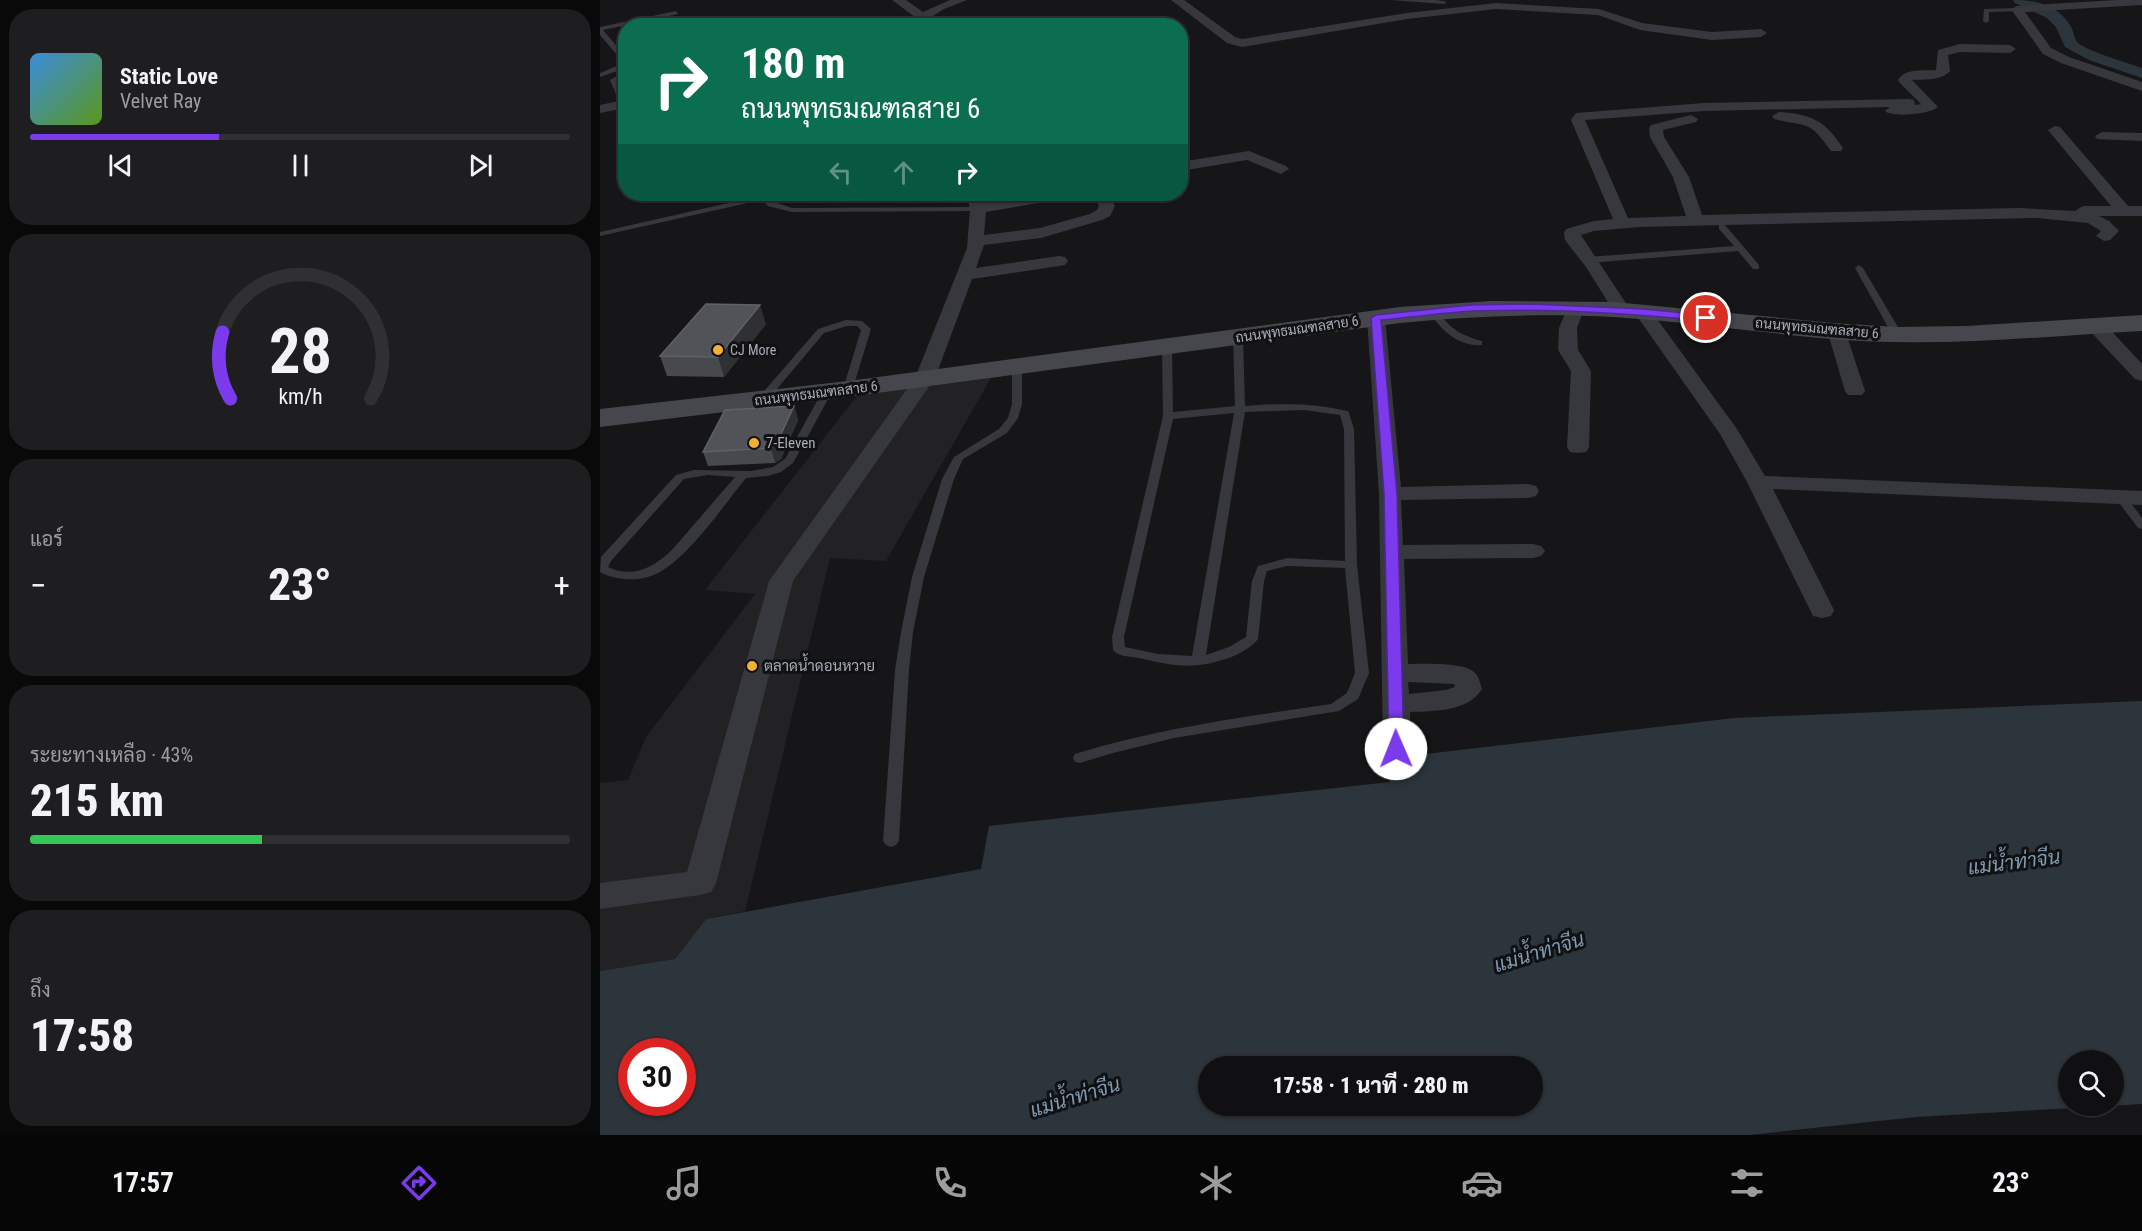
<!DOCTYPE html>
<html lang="th">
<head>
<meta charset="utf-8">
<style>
  :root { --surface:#101012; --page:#1e1e20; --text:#f1f3f6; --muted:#9c9d9f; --line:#303032; --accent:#7c3aed }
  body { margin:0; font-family:"Roboto Condensed",Sarabun,sans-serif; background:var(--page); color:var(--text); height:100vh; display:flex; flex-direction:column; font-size:22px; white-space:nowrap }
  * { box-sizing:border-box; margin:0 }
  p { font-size:20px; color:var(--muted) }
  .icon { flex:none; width:33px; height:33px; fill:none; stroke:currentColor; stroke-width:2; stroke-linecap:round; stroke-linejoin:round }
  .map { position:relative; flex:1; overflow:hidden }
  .drawer { display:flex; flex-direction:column; gap:9px; padding:9px; background:#09090a; width:600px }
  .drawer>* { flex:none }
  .guide { position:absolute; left:18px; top:18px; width:570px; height:183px; border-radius:24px; box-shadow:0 2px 4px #0004,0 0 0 2px var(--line); background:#0b6e4f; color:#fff; overflow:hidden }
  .buttons { position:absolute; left:1458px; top:1050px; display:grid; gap:12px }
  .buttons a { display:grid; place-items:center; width:66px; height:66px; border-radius:50%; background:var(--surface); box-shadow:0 2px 4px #0004,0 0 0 2px var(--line); font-size:30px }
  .speed { position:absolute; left:18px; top:1038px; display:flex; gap:12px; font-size:30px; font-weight:700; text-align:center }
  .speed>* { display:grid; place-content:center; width:78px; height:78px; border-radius:50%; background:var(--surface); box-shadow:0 2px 4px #0004,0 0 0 2px var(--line); line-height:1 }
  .speed .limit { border:9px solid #d22; background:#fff; color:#111 }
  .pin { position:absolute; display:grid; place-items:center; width:51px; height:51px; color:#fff; margin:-26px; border:3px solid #fff; border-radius:50%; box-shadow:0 2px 6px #0007 }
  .me { position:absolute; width:66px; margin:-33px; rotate:359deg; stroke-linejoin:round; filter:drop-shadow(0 0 4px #0008) }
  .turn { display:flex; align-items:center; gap:21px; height:126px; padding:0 24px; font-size:27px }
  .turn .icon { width:78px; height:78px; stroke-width:2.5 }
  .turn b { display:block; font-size:42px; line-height:51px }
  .lanes { display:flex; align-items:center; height:57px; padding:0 24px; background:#0003; justify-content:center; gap:30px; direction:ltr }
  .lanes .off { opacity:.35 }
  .big { font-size:45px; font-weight:800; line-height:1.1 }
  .drawer .card { flex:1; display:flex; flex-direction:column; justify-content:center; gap:9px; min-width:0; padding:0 21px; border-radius:24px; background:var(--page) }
  .drawer .dial { align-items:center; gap:0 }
  .dial svg { height:156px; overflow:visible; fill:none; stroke:var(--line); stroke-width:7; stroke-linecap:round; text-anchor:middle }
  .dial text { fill:var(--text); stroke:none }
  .song { display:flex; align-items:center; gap:18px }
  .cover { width:72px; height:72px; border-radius:9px; background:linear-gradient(135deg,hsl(210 70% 55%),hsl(90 70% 35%)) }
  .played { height:6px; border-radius:3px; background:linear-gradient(90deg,var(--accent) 35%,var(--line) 35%) }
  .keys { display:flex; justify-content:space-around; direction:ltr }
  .heat { display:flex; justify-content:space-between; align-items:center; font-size:33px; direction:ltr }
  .charge { height:9px; border-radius:4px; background:linear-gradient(90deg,#34c759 43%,var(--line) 0) }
  .trip { position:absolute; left:598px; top:1056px; width:345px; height:60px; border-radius:30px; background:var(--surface); box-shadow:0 2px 4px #0004,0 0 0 2px var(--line); font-weight:800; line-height:60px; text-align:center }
  .tabs { display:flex; height:96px; justify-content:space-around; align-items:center; background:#060607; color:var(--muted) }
  .tabs .icon { width:42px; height:42px }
  .tabs .on { color:var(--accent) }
  .tabs b { font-size:27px; color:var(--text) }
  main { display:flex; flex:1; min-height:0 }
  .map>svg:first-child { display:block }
  .built { fill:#222225 }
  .water { fill:#2c353c; fill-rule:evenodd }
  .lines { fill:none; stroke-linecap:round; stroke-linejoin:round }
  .canal { fill:#2c353c; fill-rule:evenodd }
  .lane { fill:#37383d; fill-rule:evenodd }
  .street { fill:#37383d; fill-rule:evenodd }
  .secondary { fill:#45474d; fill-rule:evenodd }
  .wall { fill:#47494d }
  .shaded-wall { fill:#2f3033 }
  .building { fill:#525359; stroke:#5f6168; stroke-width:1.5 }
  .route { fill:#7c3aed; stroke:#51269a; stroke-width:1.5 }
  .poi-dot { fill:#f2b134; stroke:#111113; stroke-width:2 }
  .labels { text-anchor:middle; stroke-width:6; stroke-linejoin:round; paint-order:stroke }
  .far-street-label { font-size:14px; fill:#a8adb8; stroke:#111113 }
  .far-poi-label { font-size:14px; fill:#a8adb8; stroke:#111113; text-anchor:start }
  .poi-label { font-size:15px; fill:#a8adb8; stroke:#111113; text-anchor:start }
  .near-water-label { font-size:20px; font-style:italic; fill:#7f9bb3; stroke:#111113 }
</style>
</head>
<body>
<main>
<section class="drawer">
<div class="card">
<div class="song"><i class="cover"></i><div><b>Static Love</b><p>Velvet Ray</p></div></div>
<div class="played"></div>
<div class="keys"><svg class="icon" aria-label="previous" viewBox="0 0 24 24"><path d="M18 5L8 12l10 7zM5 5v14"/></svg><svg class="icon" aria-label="pause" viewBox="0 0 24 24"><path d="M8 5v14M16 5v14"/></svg><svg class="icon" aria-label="next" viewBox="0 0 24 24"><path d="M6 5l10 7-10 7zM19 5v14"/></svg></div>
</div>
<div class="card dial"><svg viewBox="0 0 100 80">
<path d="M14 69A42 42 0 1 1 86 69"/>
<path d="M14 69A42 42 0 0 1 10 35" stroke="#7c3aed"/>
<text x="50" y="56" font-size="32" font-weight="700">28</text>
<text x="50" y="72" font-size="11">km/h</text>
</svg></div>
<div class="card"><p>แอร์</p>
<div class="heat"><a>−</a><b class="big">23°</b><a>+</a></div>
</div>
<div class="card"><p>ระยะทางเหลือ · 43%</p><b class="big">215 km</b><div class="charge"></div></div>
<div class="card"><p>ถึง</p><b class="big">17:58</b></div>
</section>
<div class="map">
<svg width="1542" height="1135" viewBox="0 0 1542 1135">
  <rect width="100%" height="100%" fill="#161618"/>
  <polygon class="built" points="391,378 286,561 230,558 145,911 106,919 75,959 0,971 0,783 28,780 46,737 155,594 105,590 257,396"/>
  <path class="water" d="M1542,701V1104L1316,1117L1149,1135H0V971L75,959L106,919L381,869L389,826L790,782L792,758L1134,718ZM32,1052H82V1102H32ZM1468,1060H1514V1106H1468ZM609,1066H933V1106H609Z"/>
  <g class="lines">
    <path class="canal" d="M1413,0C1435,0 1456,4 1470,25C1473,29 1474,38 1477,42C1486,51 1528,63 1542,68V78L1489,60L1465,47L1456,27L1447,18L1415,3Z"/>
    <g class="lane">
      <polygon points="791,0 837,0 847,2 844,4"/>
      <polygon points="1418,8 1420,11 1389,12 1389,21 1386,23 1383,21 1384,9"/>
      <polygon points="76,11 78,14 3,30 26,57 26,68 0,77 0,73 24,63 0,35 0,27"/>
      <polygon points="168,194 180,194 179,196 169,198 174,202 192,208 378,207 382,209 378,211 192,212 168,206 161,200 0,236 0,232"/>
      <polygon points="1119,225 1125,225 1159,265 1159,269 1153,269 1138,251 988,263 984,260 988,257 1134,246 1119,229"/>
      <polygon points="1259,265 1263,268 1302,334 1300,336 1294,336 1292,334 1255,268"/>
      <path d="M834,309L837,310C849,328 862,336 882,341V345C859,347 841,330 829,312Z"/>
      <polygon points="246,320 262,321 271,329 252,391 244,391 243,389 261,330 257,326 247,326 224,333 166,402 158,402 158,398 218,329"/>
      <path d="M638,334L643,337L645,406C680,403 714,403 748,411L749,413L754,429L757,565L769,673L758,699L739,711L574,738L513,753L480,763L475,762L473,758L475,754C559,728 644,717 731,704L747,693L755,673L745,568L687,566L667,571L664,581L658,639C647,654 618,663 599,665C580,668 557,662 539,658C530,657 518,656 513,650L512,637L563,416L562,346L567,343L572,346L573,412L635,406L633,337ZM704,410L740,415L744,429L745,561L687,558L658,566L652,581L646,637L629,647L606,655L645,412ZM634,413L592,656L558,654L525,647L524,637L573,419Z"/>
      <polygon points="417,363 422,366 422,404 418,418 407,433 363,459 354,479 324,577 313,632 309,670 299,841 296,845 291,847 286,845 283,841 295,670 301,632 312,577 342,479 354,457 399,429 408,418 412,404 412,366"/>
      <path d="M227,389L232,392L193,463L181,472L168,476L146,478C124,505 89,557 58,573C41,582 17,581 0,572L1,557L76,475L94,470L151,471L173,467L185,459L222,392ZM108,475L135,477L72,550C54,567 33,579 8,567L11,561L84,479Z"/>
      <polygon points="1520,493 1524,494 1542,518 1542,529 1538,528 1514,496"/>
    </g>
    <g class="street">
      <polygon points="292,0 306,0 323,12 350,0 367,0 344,9 317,26 302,26 315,17"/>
      <polygon points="571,0 584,0 635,37 642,39 807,13 896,3 999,9 1042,23 1112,32 1161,29 1167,33 1161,37 1112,40 1040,30 998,15 896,9 807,19 642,47 627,43"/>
      <polygon points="1517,0 1542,0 1542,5 1425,12 1451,48 1469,57 1542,82 1542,91 1461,63 1443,54 1411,9 1417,6"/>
      <path d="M1360,44L1410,45L1416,49L1410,53L1360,52L1348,55L1350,71C1341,81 1325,79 1312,80L1338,107C1331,114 1292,118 1285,111L1290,107L1104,111L985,120L1028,218L1086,216L1073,177L1050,137L1049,128L1051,125L1091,115L1098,119L1096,122L1063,130L1064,137L1089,177L1102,215L1420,208L1475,211L1483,206H1511L1448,130L1455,126L1460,127L1528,206H1542V216H1499L1509,221L1519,231L1510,240L1504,241L1496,236L1501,231L1488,223L1437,218L1039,227L994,231L981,235L1031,311L1028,315H1016L986,267L965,240L964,233L966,229L994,221L1013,219L971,120L976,113L1104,103L1309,99L1314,100L1315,105L1321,104L1300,83L1298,80C1305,68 1323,71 1336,70L1338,50Z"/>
      <polygon points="17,76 22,77 26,85 26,108 0,113 0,105 19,101 10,80"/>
      <path d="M1179,112C1212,114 1225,121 1243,148L1241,151H1231C1209,119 1207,127 1174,119L1172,116Z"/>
      <polygon points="1502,132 1542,133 1542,141 1497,139 1495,136"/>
      <polygon points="649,151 686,166 689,169 681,174 647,160 580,171 580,162"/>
      <polygon points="367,194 382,194 385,203 438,194 470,194 462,199 386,212 384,235 440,228 490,214 497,210 499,206 493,194 507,194 515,206 510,216 502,220 441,238 384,245 376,268 459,256 465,257 468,261 465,265 459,266 372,279 335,378 193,581 116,883 111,892 100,895 0,909 0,883 87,872 169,581 315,378 367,248 370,209"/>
      <polygon points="975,304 981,305 984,309 977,328 978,350 991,371 989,447 986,452 978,453 970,452 967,447 971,371 958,350 959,328 969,305"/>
      <polygon points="1043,307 1049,308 1137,429 1165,476 1542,491 1542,505 1173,489 1234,610 1231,616 1222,618 1213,616 1147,482 1120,434 1034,312 1037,308"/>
      <path d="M776,312L783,314L785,318L801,487L928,484L936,486L939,491L936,496L928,498L801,500L803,545L933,544L941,546L945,551L941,556L933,558L804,559L808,664C823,664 863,662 874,672C879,676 880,683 882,689C868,712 834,711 810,712L811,749L807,756L797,759L787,756L783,749L779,494L767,318L769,314ZM808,682L854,684L855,687L846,690L809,694Z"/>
      <polygon points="1496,320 1503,322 1542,364 1542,381 1535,379 1489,330 1487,326 1489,322"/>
      <polygon points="1236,324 1243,326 1245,330 1265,391 1262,395 1248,395 1245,391 1227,330 1229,326"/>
    </g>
    <path class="secondary" d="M892,301L1014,302L1234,323L1296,327L1366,326L1542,315V331C1449,336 1355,346 1261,341C1178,336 1096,322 1013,317C942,313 871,316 800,323L248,397L0,427V409L248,381L800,307Z"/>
  </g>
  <g class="wall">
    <polygon points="166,324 124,377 67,376 60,356"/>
    <polygon points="194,406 198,420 181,459 175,463 108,466 103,452"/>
  </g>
  <g class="shaded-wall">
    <polygon points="160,305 166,324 124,377 118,357"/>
    <polygon points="194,406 198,420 181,459 175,463 171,448"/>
  </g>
  <g class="building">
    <polygon points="106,304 160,305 118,357 60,356"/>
    <polygon points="194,406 176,445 171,448 103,452 125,410"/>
  </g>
  <path class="route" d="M932,304L1043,309L1106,315L1111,318L1106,321C1029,313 950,308 873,311C842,313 812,317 781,320L797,494L804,749L802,753H791L789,749L784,494L771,318L776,315L870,305Z"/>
  <g class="poi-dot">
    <circle cx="118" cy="350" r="6"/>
    <circle cx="154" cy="443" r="6"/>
    <circle cx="152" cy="666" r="6"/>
  </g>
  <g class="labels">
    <g class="far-street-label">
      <text transform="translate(1217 328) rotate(5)" y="5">ถนนพุทธมณฑลสาย 6</text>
      <text transform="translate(697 329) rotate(-8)" y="5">ถนนพุทธมณฑลสาย 6</text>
      <text transform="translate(216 393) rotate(-7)" y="5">ถนนพุทธมณฑลสาย 6</text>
    </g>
    <g class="far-poi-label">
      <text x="130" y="355">CJ More</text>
    </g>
    <g class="poi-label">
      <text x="166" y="448">7-Eleven</text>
      <text x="164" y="671">ตลาดน้ำดอนหวาย</text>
    </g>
    <g class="near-water-label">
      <text transform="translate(1414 862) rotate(-7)" y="7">แม่น้ำท่าจีน</text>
      <text transform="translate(939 952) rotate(-17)" y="7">แม่น้ำท่าจีน</text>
      <text transform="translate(475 1097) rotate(-17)" y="7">แม่น้ำท่าจีน</text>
    </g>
  </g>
</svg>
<div class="buttons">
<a><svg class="icon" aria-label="search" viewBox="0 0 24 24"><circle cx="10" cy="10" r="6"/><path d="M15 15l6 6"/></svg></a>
</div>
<div class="speed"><div class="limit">30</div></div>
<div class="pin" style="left:1106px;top:318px;background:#d93025"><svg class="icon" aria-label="arrive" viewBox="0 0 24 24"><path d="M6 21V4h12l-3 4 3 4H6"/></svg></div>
<svg class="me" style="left:796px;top:749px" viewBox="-20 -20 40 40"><circle r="19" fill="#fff"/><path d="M0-13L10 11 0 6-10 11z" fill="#7c3aed"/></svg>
<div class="trip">17:58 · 1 นาที · 280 m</div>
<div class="guide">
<div class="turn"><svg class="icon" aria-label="right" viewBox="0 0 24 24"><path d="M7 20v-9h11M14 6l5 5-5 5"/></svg><div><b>180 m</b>ถนนพุทธมณฑลสาย 6</div></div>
<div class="lanes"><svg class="icon off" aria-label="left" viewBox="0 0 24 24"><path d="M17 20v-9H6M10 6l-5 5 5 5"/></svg><svg class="icon off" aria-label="ahead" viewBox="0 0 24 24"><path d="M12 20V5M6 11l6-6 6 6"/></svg><svg class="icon" aria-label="right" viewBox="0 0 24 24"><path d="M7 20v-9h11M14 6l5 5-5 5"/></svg></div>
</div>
</div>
</main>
<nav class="tabs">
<b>17:57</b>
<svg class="icon on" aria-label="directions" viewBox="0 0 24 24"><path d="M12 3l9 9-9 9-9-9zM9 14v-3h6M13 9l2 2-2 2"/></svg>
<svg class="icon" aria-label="music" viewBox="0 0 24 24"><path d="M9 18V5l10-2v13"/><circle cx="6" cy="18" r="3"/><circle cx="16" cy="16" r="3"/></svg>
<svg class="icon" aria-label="phone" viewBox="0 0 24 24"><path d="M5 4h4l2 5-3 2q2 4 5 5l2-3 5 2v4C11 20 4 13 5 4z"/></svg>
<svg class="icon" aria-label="climate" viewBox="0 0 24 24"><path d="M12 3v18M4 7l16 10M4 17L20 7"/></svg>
<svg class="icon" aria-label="car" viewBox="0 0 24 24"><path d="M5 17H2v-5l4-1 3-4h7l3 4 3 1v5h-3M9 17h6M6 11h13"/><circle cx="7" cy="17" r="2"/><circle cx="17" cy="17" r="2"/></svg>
<svg class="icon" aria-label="filters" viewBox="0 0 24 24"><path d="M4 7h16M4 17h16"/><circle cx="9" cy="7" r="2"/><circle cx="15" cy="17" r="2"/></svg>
<b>23°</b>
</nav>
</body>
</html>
